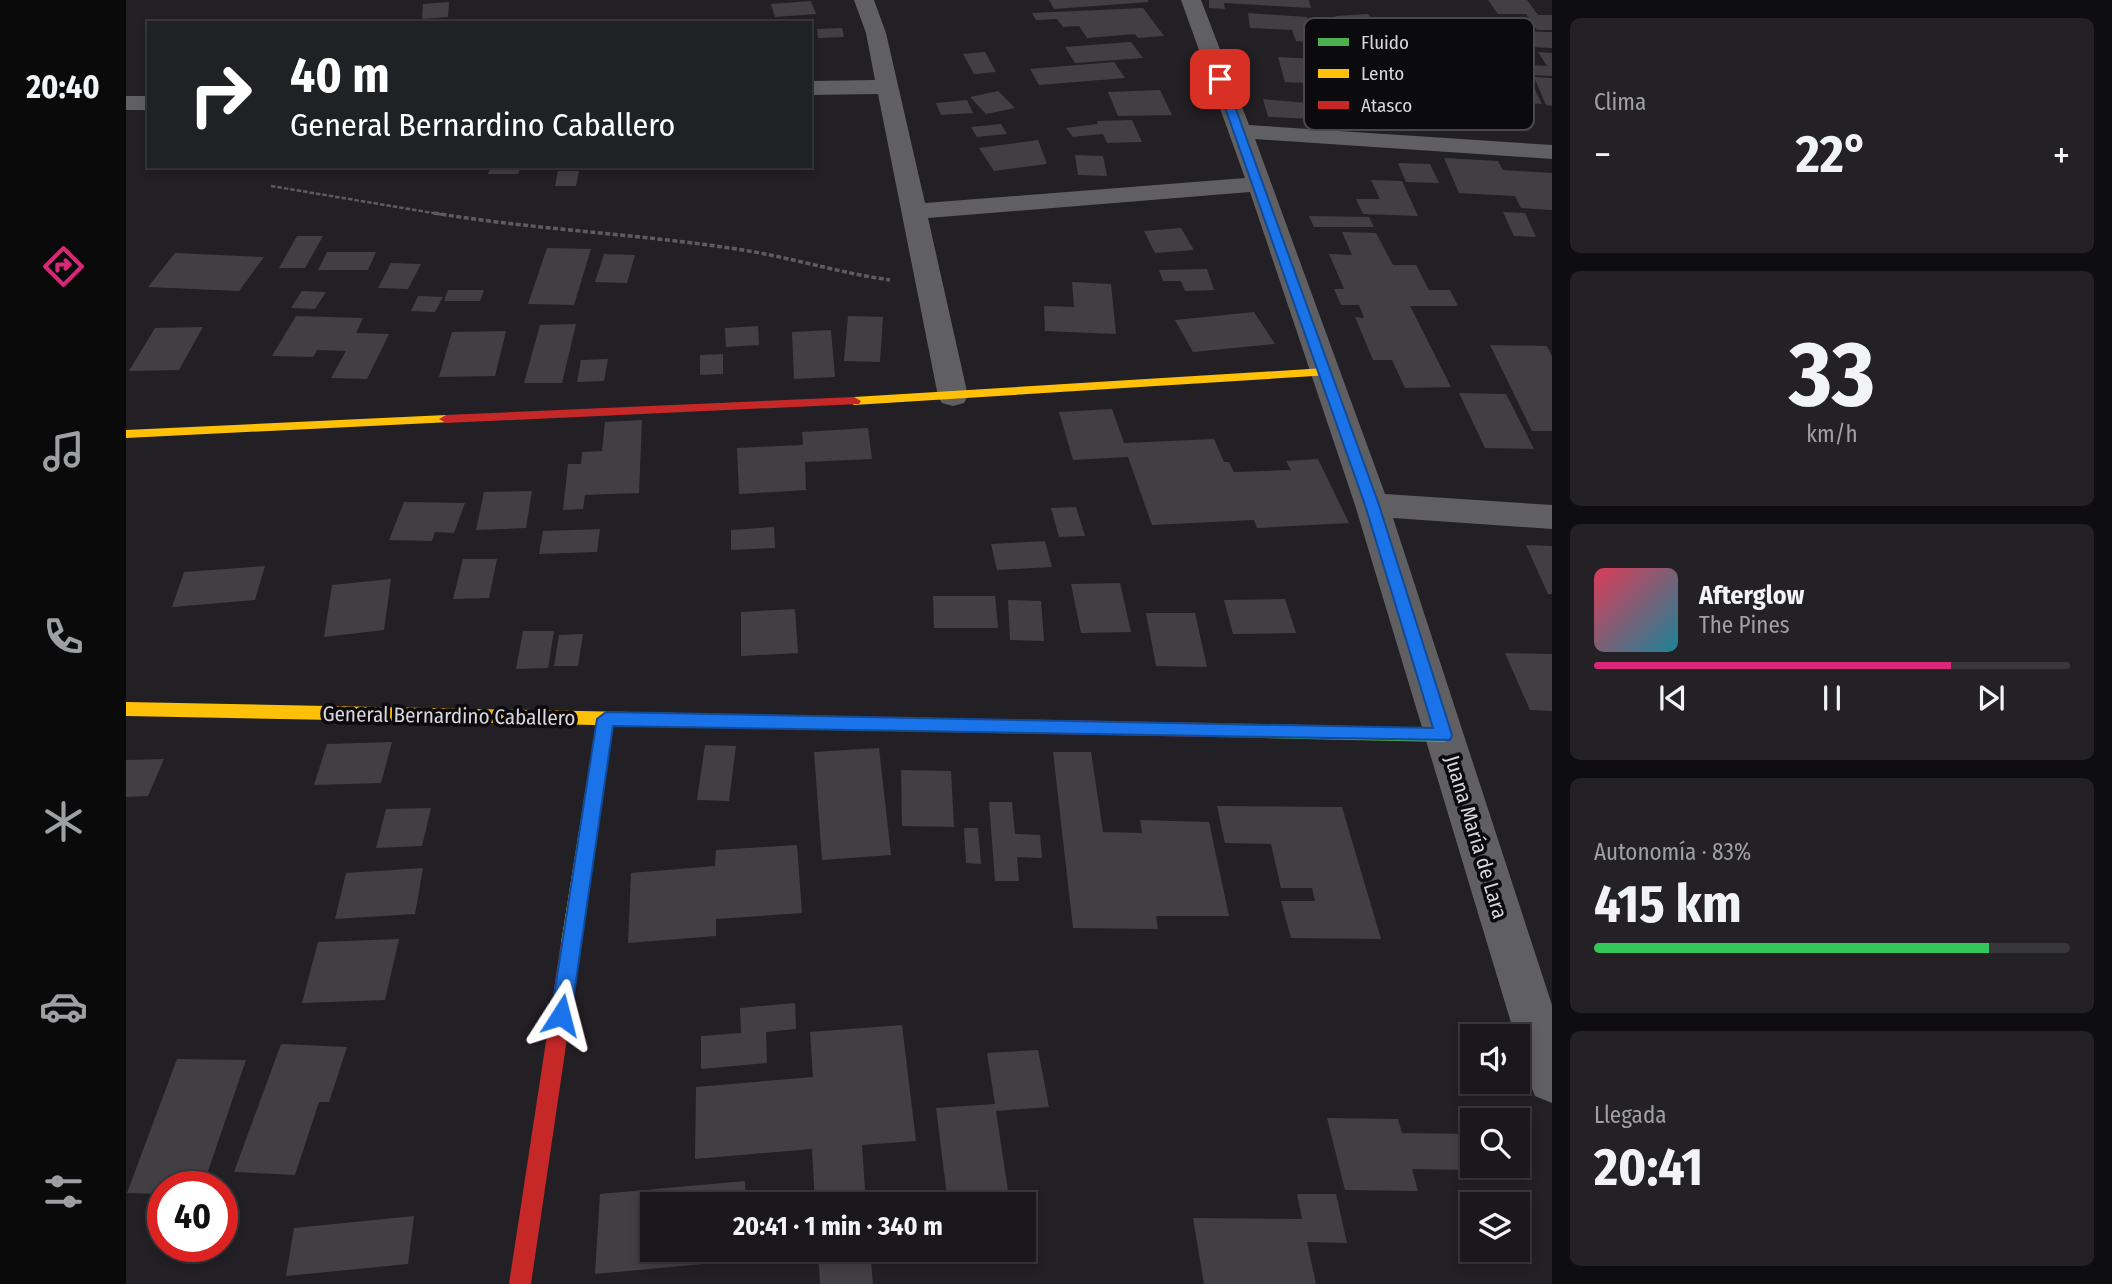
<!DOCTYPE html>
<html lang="es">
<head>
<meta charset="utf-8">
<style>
  :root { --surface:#1a181c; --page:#232125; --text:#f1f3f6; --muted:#9fa0a3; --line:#38373b; --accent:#db2777 }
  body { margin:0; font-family:"Fira Sans Condensed",sans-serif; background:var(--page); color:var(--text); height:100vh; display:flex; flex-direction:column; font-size:26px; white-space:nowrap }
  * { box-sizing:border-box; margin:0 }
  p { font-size:23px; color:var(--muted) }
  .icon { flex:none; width:38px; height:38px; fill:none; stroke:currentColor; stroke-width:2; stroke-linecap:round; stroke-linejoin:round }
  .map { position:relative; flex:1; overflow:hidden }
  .details { display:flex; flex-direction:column; gap:18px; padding:18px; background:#0e0d0f; width:560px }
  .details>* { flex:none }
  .top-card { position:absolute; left:21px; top:21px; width:665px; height:147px; border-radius:0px; box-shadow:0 4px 10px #0003,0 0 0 2px var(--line); background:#202124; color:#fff; overflow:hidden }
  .tools { position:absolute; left:1334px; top:1024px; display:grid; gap:14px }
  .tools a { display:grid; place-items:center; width:70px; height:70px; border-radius:0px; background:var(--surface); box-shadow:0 4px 10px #0003,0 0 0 2px var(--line); font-size:35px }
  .speed { position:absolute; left:21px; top:1171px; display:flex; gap:14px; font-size:35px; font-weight:700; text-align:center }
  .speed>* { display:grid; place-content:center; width:91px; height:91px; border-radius:50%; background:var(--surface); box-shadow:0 4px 10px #0003,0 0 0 2px var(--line); line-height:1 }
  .speed .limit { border:10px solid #d22; background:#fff; color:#111 }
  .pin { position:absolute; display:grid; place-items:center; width:60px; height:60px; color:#fff; margin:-30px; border-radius:14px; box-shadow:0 4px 10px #0006 }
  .me { position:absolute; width:77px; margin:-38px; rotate:9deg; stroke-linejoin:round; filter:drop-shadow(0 0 5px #0008) }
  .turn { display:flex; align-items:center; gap:24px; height:147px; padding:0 28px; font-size:32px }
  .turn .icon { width:91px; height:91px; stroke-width:2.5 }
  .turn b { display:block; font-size:49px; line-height:60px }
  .big { font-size:52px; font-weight:700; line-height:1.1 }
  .details .tile { flex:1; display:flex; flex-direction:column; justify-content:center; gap:10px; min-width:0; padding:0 24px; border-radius:10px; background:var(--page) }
  .details .dial { align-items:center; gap:0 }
  .dial b { font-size:91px; line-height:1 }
  .song { display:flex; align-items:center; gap:21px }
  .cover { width:84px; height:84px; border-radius:10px; background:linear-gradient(135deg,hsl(350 70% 55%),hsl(190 70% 35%)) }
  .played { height:7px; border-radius:4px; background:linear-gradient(90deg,var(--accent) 75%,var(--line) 75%) }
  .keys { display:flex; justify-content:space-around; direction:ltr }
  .heat { display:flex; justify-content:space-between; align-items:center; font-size:38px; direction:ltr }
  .charge { height:10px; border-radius:5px; background:linear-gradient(90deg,#34c759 83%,var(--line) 0) }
  .trip { position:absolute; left:514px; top:1192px; width:396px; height:70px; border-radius:0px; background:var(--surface); box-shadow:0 4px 10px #0003,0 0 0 2px var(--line); font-weight:700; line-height:70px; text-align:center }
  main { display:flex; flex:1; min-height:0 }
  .dock { display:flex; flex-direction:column; width:126px; justify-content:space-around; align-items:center; background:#0a0a0b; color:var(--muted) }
  .dock .icon { width:49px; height:49px }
  .dock .active { color:var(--accent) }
  .dock b { font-size:32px; color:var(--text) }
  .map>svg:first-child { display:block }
  .building { fill:#413f43 }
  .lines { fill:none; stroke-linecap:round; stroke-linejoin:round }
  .path-far1 { stroke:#5d5b5e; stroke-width:2.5; stroke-dasharray:4.5 2; stroke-linecap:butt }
  .path { stroke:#5d5b5e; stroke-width:3.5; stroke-dasharray:5 2.5; stroke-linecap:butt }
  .street { fill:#605f61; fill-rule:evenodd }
  .fast { fill:#4caf50; fill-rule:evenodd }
  .slow { fill:#ffc107; fill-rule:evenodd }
  .jam { fill:#c62828; fill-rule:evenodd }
  .route { fill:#1a73e8; stroke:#114b97; stroke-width:2 }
  .labels { text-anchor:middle; stroke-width:7; stroke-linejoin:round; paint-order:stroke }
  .street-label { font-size:21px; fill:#dad7dc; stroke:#0b0a0d }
  .key { fill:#0b0a0d; stroke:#49484b; stroke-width:2 }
  .key-label { font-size:19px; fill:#dad7dc }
</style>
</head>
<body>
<main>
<nav class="dock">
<b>20:40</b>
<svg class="icon active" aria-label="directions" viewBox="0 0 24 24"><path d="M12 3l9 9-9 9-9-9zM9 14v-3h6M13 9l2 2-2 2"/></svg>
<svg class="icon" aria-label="music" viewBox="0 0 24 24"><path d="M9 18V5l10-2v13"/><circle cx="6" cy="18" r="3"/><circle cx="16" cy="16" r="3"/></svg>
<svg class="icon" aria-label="phone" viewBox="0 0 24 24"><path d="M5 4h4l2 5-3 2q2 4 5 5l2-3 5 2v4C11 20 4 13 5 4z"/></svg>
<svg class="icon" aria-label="climate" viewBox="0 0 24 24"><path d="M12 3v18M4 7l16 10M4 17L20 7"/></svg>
<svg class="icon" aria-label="car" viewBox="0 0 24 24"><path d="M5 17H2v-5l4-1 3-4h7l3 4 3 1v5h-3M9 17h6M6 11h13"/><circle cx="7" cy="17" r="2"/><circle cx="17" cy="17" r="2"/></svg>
<svg class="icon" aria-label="filters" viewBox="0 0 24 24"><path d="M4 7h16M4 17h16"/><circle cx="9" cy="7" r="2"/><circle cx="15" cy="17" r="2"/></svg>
</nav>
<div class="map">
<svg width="1426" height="1284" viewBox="0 0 1426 1284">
  <rect width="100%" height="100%" fill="#232025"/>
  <g class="building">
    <polygon points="923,0 1022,0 1022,2 928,9"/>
    <polygon points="1083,0 1183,0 1185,8 1098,3 1099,9 1083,8"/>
    <polygon points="1362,0 1401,0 1412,15 1426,15 1426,30 1411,30 1400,14 1372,14"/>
    <polygon points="685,1 690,14 649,17 645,4"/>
    <polygon points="323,2 322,17 296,19 297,4"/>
    <polygon points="1017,8 1038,36 1012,38 1009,34 961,38 953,26 937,27 931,19 910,20 906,13"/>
    <polygon points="1122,13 1181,17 1185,31 1240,34 1244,45 1170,41 1166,30 1124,28"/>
    <polygon points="1242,14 1251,24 1217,25 1209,16"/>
    <polygon points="716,28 718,37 692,38 691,29"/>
    <polygon points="1377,31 1426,32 1426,48 1406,47 1401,41 1384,41"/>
    <polygon points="1005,42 1017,58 949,63 939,47"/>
    <polygon points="859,52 870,72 848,74 837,54"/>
    <polygon points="1412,52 1426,53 1426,76 1406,75 1399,65 1421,66"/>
    <polygon points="1152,57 1210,60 1219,85 1159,82"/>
    <polygon points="1255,58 1286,60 1299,87 1306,87 1296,60 1321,62 1325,73 1390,79 1395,89 1409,90 1416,104 1401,103 1405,111 1383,110 1385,114 1355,113 1351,103 1339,103 1348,126 1142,117 1137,99 1204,105 1202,100 1273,100"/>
    <polygon points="988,62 999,78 913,85 904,69"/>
    <polygon points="1408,77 1426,78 1426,106 1420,105"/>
    <polygon points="1034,90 1046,115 992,116 982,92"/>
    <polygon points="872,91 889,108 860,114 844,97"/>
    <polygon points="841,100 847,113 815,115 810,103"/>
    <polygon points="1006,120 1016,142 981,143 977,134 947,137 940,128 972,124 971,121"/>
    <polygon points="875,124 881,134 851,137 845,127"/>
    <polygon points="912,140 921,164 868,171 853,148"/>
    <polygon points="949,155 977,156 981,176 952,175"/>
    <polygon points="1318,158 1372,161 1377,170 1426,173 1426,210 1395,208 1389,196 1333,193"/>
    <polygon points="1272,163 1304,164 1313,183 1280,182"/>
    <polygon points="365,166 395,166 392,174 362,174"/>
    <polygon points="432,171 453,171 450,186 429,186"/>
    <polygon points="1245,180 1276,181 1292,216 1237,214 1230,199 1254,199"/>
    <polygon points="1377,212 1399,213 1410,237 1388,236"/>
    <polygon points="1183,216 1243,217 1248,227 1188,227"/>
    <polygon points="1055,228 1068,250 1029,253 1018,231"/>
    <polygon points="1216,232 1250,233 1267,265 1290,265 1303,290 1324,290 1332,306 1284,306 1325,387 1279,388 1266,360 1247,360 1229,317 1238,318 1233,305 1215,305 1208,289 1218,289 1203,254 1226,255"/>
    <polygon points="171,236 197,236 179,268 153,268"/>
    <polygon points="421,248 465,249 448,305 402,304"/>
    <polygon points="201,252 250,252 242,270 192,270"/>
    <polygon points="49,253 138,257 113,291 22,287"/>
    <polygon points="478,254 509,255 501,283 469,282"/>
    <polygon points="265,263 295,264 282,289 252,288"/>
    <polygon points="1081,269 1088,290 1059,291 1055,281 1037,281 1033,270"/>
    <polygon points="946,282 985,284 990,334 919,331 918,306 948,307"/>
    <polygon points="322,290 358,290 354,301 318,301"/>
    <polygon points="176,291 200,292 189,309 165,308"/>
    <polygon points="292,296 317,297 309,312 285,311"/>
    <polygon points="1128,312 1149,344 1067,352 1049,320"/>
    <polygon points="170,316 237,318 230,333 263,334 241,379 205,378 220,351 191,350 187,357 146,356"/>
    <polygon points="722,316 757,317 754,362 718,361"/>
    <polygon points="450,324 436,383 398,383 414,325"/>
    <polygon points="632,326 633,345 600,347 599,328"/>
    <polygon points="77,327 53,370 3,371 29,328"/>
    <polygon points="705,330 709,377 668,379 666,332"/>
    <polygon points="380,331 369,376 313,377 326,332"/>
    <polygon points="1364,345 1421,346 1426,356 1426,431 1406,431"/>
    <polygon points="597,354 597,374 574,375 574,355"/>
    <polygon points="482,359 478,381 451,382 455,360"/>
    <polygon points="1333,393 1380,394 1408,449 1359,448"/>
    <polygon points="986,409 998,443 1088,439 1098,462 1103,462 1108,472 1165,470 1160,461 1192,459 1223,523 1131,528 1128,520 1026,525 1002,457 947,460 933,412"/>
    <polygon points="516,420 513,493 459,495 457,509 437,510 442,464 455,464 456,452 476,451 479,422"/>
    <polygon points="742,428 746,459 679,462 680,490 613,494 611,448 677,445 676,432"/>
    <polygon points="406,491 400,528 350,530 358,492"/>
    <polygon points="278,502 339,503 328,533 309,532 306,541 263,540"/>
    <polygon points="950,507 959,536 933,537 925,508"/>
    <polygon points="648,527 649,548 605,550 605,530"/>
    <polygon points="474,529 471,552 413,554 417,531"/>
    <polygon points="919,541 926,567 871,570 865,544"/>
    <polygon points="1400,545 1426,546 1426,594 1422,594"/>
    <polygon points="337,559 371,559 363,598 327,599"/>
    <polygon points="139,566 129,600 46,607 58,572"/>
    <polygon points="265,579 258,630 198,637 206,585"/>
    <polygon points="994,583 1005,632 955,633 945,584"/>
    <polygon points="807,596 869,596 872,628 808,628"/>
    <polygon points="1159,599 1170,633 1107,634 1098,600"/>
    <polygon points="882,600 915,601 918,641 884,640"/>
    <polygon points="669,609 672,653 615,656 615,612"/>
    <polygon points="1020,613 1069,613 1081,667 1030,666"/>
    <polygon points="397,631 428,631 422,668 390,669"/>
    <polygon points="457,634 452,666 428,666 433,635"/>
    <polygon points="1379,653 1426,654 1426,711 1404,710"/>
    <polygon points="266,742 255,783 188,785 201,744"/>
    <polygon points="579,745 610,746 603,801 571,800"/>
    <polygon points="753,748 765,855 696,860 688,752"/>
    <polygon points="927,752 965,752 977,832 1016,833 1014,820 1083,822 1103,916 1030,916 1032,929 947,928"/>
    <polygon points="38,759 22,796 0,797 0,760"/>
    <polygon points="775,770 825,771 828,827 776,826"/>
    <polygon points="863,802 886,802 889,834 914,835 916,858 891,857 893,881 869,881"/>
    <polygon points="1091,806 1216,807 1255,939 1165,938 1155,901 1189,901 1186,888 1155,888 1145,844 1099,843"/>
    <polygon points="305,808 296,846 250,848 260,809"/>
    <polygon points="838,828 852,828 855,864 840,863"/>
    <polygon points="671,845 676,913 590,919 590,936 502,943 505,873 589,866 590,850"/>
    <polygon points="297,868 289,914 209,919 220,873"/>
    <polygon points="273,939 259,1000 176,1003 192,942"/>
    <polygon points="669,1003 670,1029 640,1032 641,1063 575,1069 575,1036 615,1033 614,1008"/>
    <polygon points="776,1025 790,1141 736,1145 740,1204 689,1204 686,1149 569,1159 570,1087 687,1077 684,1032"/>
    <polygon points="155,1044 221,1047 203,1102 193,1102 169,1175 108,1172"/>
    <polygon points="912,1050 923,1107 870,1111 884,1204 822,1204 810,1108 869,1104 861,1053"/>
    <polygon points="51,1059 120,1060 77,1186 37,1186 37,1194 1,1193"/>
    <polygon points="1201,1118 1272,1119 1276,1133 1346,1134 1346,1166 1391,1166 1392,1158 1396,1171 1286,1169 1292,1191 1219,1190"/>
    <polygon points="619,1181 620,1204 527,1204 527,1250 621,1250 621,1260 469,1274 474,1194"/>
    <polygon points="1171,1194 1210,1194 1221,1243 1181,1242 1190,1284 1078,1284 1067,1218 1176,1219"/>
    <polygon points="288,1216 282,1264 160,1276 168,1228"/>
    <polygon points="692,1250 744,1250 747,1284 694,1284"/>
  </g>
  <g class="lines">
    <polyline class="path-far1" points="145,186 319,215"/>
    <path class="path" d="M308,213C411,230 515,234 617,250C667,258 714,273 764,280"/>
    <g class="street">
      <polygon points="728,0 748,0 760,33 799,203 1119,178 1055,0 1075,0 1123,125 1426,145 1426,159 1129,139 1259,494 1426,505 1426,529 1267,518 1426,1005 1426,1103 1409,1096 1402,1079 1229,505 1124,192 802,218 842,396 838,403 827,406 816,403 812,396 752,94 684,95 684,81 749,80 740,33"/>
      <rect x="0" y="96" width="23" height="14"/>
    </g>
    <polygon class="fast" points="1137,724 1318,728 1324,730 1326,735 1324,740 1318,742 1137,738 1131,736 1129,731 1131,726"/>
    <g class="slow">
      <polygon points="1199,368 1204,369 1204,375 728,405 721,401 728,397"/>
      <polygon points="320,415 325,416 325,422 0,438 0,430"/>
      <polygon points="0,702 552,713 558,715 560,720 558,725 552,727 486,725 455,943 452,949 445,952 438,949 435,943 470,725 0,716"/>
    </g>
    <g class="jam">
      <polygon points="728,397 735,401 733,404 320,423 313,419 320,415"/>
      <polygon points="552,713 1137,724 1143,726 1145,731 1143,736 1137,738 552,727 546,725 544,720 546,715"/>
      <polygon points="445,934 452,937 455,943 405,1284 383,1284 435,943 438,937"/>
    </g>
  </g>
  <polygon class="route" points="1094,76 1099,79 1253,505 1326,735 1324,740 487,726 445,1015 442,1022 435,1025 428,1022 425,1015 471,719 480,712 1307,728 1239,505 1089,79"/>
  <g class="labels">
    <g class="street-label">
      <text transform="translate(323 716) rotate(1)" y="7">General Bernardino Caballero</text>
      <text transform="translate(1350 837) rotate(73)" y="7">Juana María de Lara</text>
    </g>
  </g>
  <rect x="1178" y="18" width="230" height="112" rx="10" class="key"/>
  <rect x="1192" y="38" width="31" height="8" fill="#4caf50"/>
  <rect x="1192" y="69" width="31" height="9" fill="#ffc107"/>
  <rect x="1192" y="101" width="31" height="8" fill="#c62828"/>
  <g class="key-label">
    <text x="1235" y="49">Fluido</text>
    <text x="1235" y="80">Lento</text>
    <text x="1235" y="112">Atasco</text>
  </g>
</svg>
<div class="tools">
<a><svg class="icon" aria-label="sound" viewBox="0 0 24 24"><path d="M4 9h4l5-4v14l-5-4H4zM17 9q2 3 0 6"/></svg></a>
<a><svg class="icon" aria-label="search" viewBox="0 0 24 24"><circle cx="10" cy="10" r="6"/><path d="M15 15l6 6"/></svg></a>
<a><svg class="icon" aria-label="layers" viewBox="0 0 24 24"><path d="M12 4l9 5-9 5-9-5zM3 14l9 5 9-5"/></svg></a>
</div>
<div class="speed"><div class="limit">40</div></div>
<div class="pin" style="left:1094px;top:79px;background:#d93025"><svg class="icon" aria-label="arrive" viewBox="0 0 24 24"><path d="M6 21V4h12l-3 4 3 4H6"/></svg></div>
<svg class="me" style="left:435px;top:1015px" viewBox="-20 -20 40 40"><path d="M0-17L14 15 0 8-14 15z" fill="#1a73e8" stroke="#fff" stroke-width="4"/></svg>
<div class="trip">20:41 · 1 min · 340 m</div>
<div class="top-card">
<div class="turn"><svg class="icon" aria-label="right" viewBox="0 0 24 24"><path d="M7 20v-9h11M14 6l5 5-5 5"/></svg><div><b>40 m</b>General Bernardino Caballero</div></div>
</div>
</div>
<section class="details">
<div class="tile"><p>Clima</p>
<div class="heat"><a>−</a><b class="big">22°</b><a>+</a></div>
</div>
<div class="tile dial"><b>33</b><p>km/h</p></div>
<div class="tile">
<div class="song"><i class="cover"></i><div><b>Afterglow</b><p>The Pines</p></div></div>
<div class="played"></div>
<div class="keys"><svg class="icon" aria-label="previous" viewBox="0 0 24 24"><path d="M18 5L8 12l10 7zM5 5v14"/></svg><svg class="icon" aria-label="pause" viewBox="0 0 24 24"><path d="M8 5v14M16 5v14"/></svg><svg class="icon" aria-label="next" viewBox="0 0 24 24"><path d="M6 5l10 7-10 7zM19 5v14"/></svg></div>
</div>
<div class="tile"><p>Autonomía · 83%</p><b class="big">415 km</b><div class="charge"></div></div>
<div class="tile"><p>Llegada</p><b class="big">20:41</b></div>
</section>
</main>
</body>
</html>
